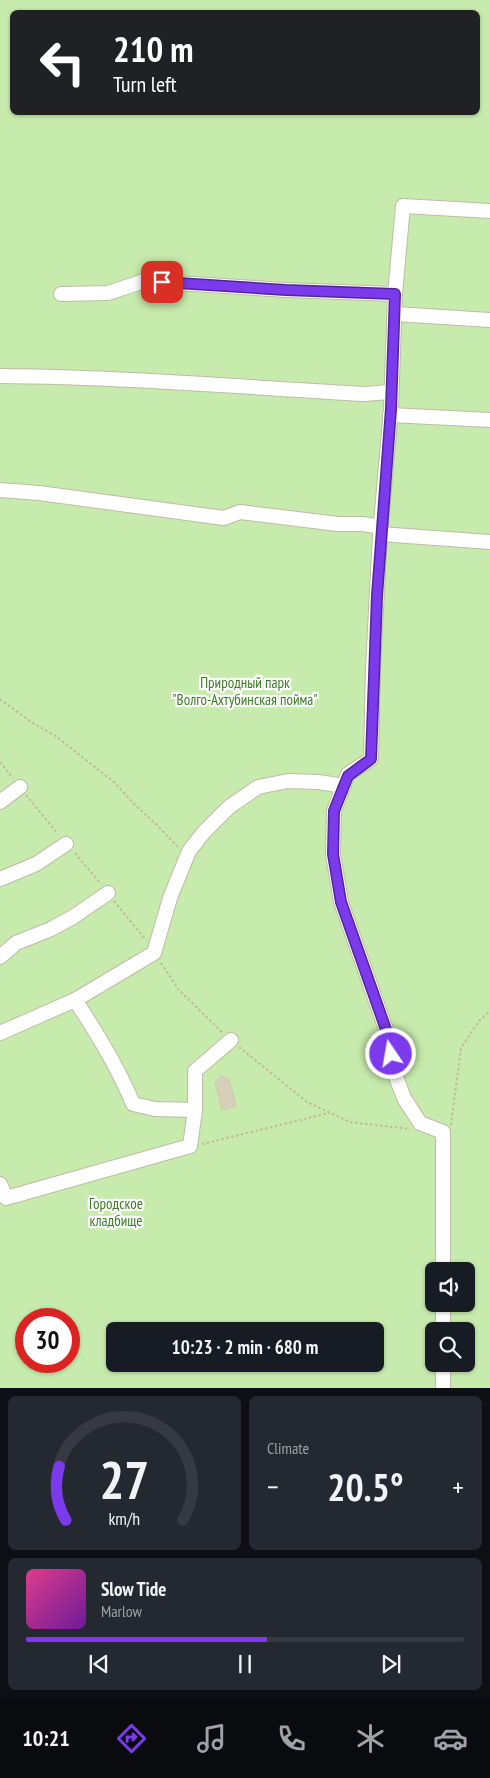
<!DOCTYPE html>
<html lang="en">
<head>
<meta charset="utf-8">
<style>
  :root { --surface:#171b24; --page:#242831; --text:#f1f3f6; --muted:#9ea1a6; --line:#363941; --accent:#7c3aed }
  body { margin:0; font-family:"PT Sans Narrow",sans-serif; background:var(--page); color:var(--text); height:100vh; display:flex; flex-direction:column; font-size:19px; white-space:nowrap }
  * { box-sizing:border-box; margin:0 }
  p { font-size:16px; color:var(--muted) }
  .icon { flex:none; width:28px; height:28px; fill:none; stroke:currentColor; stroke-width:2; stroke-linecap:round; stroke-linejoin:round }
  .map { position:relative; height:1388px; overflow:hidden }
  .sheet { display:flex; flex-direction:column; gap:8px; padding:8px; background:#0d0f14; flex:1 }
  .sheet>* { flex:none }
  .guide { position:absolute; left:10px; top:10px; width:470px; height:105px; border-radius:8px; box-shadow:0 1px 4px #0004; background:#202124; color:#fff; overflow:hidden }
  .buttons { position:absolute; left:425px; top:1262px; display:grid; gap:10px }
  .buttons a { display:grid; place-items:center; width:50px; height:50px; border-radius:8px; background:var(--surface); box-shadow:0 1px 4px #0004; font-size:25px }
  .speed { position:absolute; left:15px; top:1308px; display:flex; gap:10px; font-size:25px; font-weight:700; text-align:center }
  .speed>* { display:grid; place-content:center; width:65px; height:65px; border-radius:50%; background:var(--surface); box-shadow:0 1px 4px #0004; line-height:1 }
  .speed .limit { border:8px solid #d22; background:#fff; color:#111 }
  .pin { position:absolute; display:grid; place-items:center; width:42px; height:42px; color:#fff; margin:-21px; border-radius:10px; box-shadow:0 2px 8px #0006 }
  .me { position:absolute; width:55px; margin:-28px; rotate:348deg; stroke-linejoin:round; filter:drop-shadow(0 0 4px #0008) }
  .turn { display:flex; align-items:center; gap:18px; height:105px; padding:0 20px; font-size:22px }
  .turn .icon { width:65px; height:65px; stroke-width:2.5 }
  .turn b { display:block; font-size:35px; line-height:42px }
  .big { font-size:38px; font-weight:600; line-height:1.1 }
  .sheet .tile { flex:1; display:flex; flex-direction:column; justify-content:center; gap:8px; min-width:0; padding:0 18px; border-radius:8px; background:var(--page) }
  .sheet .dial { align-items:center; gap:0 }
  .dial svg { height:130px; overflow:visible; fill:none; stroke:var(--line); stroke-width:7; stroke-linecap:round; text-anchor:middle }
  .dial text { fill:var(--text); stroke:none }
  .song { display:flex; align-items:center; gap:15px }
  .cover { width:60px; height:60px; border-radius:8px; background:linear-gradient(135deg,hsl(330 70% 55%),hsl(280 70% 35%)) }
  .played { height:5px; border-radius:2px; background:linear-gradient(90deg,var(--accent) 55%,var(--line) 55%) }
  .keys { display:flex; justify-content:space-around; direction:ltr }
  .heat { display:flex; justify-content:space-between; align-items:center; font-size:28px; direction:ltr }
  .sheet .tiles { flex:1; display:grid; gap:8px; grid-template-columns:1fr 1fr }
  .tile:last-child { grid-column:span 2 }
  .trip { position:absolute; left:106px; top:1322px; width:278px; height:50px; border-radius:8px; background:var(--surface); box-shadow:0 1px 4px #0004; font-weight:600; line-height:50px; text-align:center }
  .dock { display:flex; height:80px; justify-content:space-around; align-items:center; background:#090b0e; color:var(--muted) }
  .dock .icon { width:35px; height:35px }
  .dock .active { color:var(--accent) }
  .dock b { font-size:22px; color:var(--text) }
  .map>svg:first-child { display:block }
  .green { fill:#c7ebac; fill-rule:evenodd }
  .building { fill:#d6cfba; stroke:#d1c8ad }
  .lines { fill:none; stroke-linecap:round; stroke-linejoin:round }
  .minor-casing { stroke:#c0baa8; stroke-width:16 }
  .path { stroke:#c3b998; stroke-width:2; stroke-dasharray:2.5 2.5; stroke-linecap:butt }
  .minor { stroke:#fff; stroke-width:14 }
  .route-casing { stroke:#51269a; stroke-width:12 }
  .route { stroke:#7c3aed; stroke-width:9 }
  .labels { text-anchor:middle; stroke-width:4.5; stroke-linejoin:round; paint-order:stroke }
  .park-label { font-size:15px; fill:#3b7c24; stroke:#fff }
</style>
</head>
<body>
<div class="map">
<svg width="490" height="1388" viewBox="0 0 490 1388">
  <rect width="100%" height="100%" fill="#f4f1e6"/>
  <path class="green" d="M0,0H490V1388H0ZM12,12H478V112H12ZM434,1271H466V1304H434ZM26,1319H69V1361H26ZM115,1331H375V1364H115ZM434,1331H466V1364H434Z"/>
  <polygon class="building" points="221,1076 229,1079 236,1106 222,1110 215,1082"/>
  <g class="lines">
    <g class="minor-casing">
      <g id="minor">
        <polyline points="61,294 108,293 144,281 286,290 395,294"/>
        <polyline points="395,314 490,320"/>
        <path d="M0,376C122,377 243,387 364,394L390,392"/>
        <polyline points="390,415 490,420"/>
        <polyline points="0,490 39,493 224,518 240,512 338,524 363,524 381,527"/>
        <polyline points="380,534 490,542"/>
        <polyline points="0,802 20,787"/>
        <polyline points="0,879 36,864 66,844"/>
        <polyline points="0,957 16,943 51,929 73,917 108,893"/>
        <polyline points="0,1033 75,1000"/>
        <path d="M195,1110L155,1109L133,1104C118,1067 97,1033 75,1000L154,953L170,898L189,851L204,832L229,807L258,787L288,781L318,782L344,786"/>
        <polyline points="0,1184 6,1198 190,1146 195,1110 195,1071 231,1040"/>
        <polyline points="443,1271 443,1132 420,1123 404,1098 393,1069 389,1038 341,902 333,854 334,811 348,774 371,759 373,667 380,534 391,409 395,294 403,206 490,211"/>
        <polyline points="443,1304 443,1331"/>
        <polyline points="443,1388 443,1364"/>
      </g>
    </g>
    <g class="path">
      <polyline points="0,699 31,722 54,735 114,782 136,806 157,825 178,847"/>
      <polyline points="0,762 13,778"/>
      <polyline points="26,795 58,834"/>
      <polyline points="75,853 101,884"/>
      <polyline points="114,901 146,940"/>
      <polyline points="161,963 179,990 222,1032"/>
      <polyline points="239,1047 307,1102 350,1122 410,1129"/>
      <polyline points="451,1125 461,1048 479,1021 490,1011"/>
      <polyline points="202,1144 329,1113"/>
    </g>
    <use href="#minor" class="minor"/>
  </g>
  <g class="lines">
    <g class="route-casing">
      <polyline id="route" points="162,282 286,290 395,294 391,409 377,596 371,759 348,776 334,811 333,854 341,902 389,1038 391,1054"/>
    </g>
    <use href="#route" class="route"/>
  </g>
  <g class="labels">
    <g class="park-label">
      <text x="245" y="688">Природный парк<tspan x="245" dy="17">"Волго-Ахтубинская пойма"</tspan></text>
      <text x="116" y="1209">Городское<tspan x="116" dy="17">кладбище</tspan></text>
    </g>
  </g>
</svg>
<div class="buttons">
<a><svg class="icon" aria-label="sound" viewBox="0 0 24 24"><path d="M4 9h4l5-4v14l-5-4H4zM17 9q2 3 0 6"/></svg></a>
<a><svg class="icon" aria-label="search" viewBox="0 0 24 24"><circle cx="10" cy="10" r="6"/><path d="M15 15l6 6"/></svg></a>
</div>
<div class="speed"><div class="limit">30</div></div>
<div class="pin" style="left:162px;top:282px;background:#d93025"><svg class="icon" aria-label="arrive" viewBox="0 0 24 24"><path d="M6 21V4h12l-3 4 3 4H6"/></svg></div>
<svg class="me" style="left:391px;top:1054px" viewBox="-20 -20 40 40"><circle r="17" fill="#7c3aed" stroke="#fff" stroke-width="3"/><path d="M0-11L8 9 0 5-8 9z" fill="#fff"/></svg>
<div class="trip">10:23 · 2 min · 680 m</div>
<div class="guide">
<div class="turn"><svg class="icon" aria-label="left" viewBox="0 0 24 24"><path d="M17 20v-9H6M10 6l-5 5 5 5"/></svg><div><b>210 m</b>Turn left</div></div>
</div>
</div>
<section class="sheet">
<div class="tiles">
<div class="tile dial"><svg viewBox="0 0 100 80">
<path d="M14 69A42 42 0 1 1 86 69"/>
<path d="M14 69A42 42 0 0 1 10 36" stroke="#7c3aed"/>
<text x="50" y="56" font-size="32" font-weight="700">27</text>
<text x="50" y="72" font-size="11">km/h</text>
</svg></div>
<div class="tile"><p>Climate</p>
<div class="heat"><a>−</a><b class="big">20.5°</b><a>+</a></div>
</div>
<div class="tile">
<div class="song"><i class="cover"></i><div><b>Slow Tide</b><p>Marlow</p></div></div>
<div class="played"></div>
<div class="keys"><svg class="icon" aria-label="previous" viewBox="0 0 24 24"><path d="M18 5L8 12l10 7zM5 5v14"/></svg><svg class="icon" aria-label="pause" viewBox="0 0 24 24"><path d="M8 5v14M16 5v14"/></svg><svg class="icon" aria-label="next" viewBox="0 0 24 24"><path d="M6 5l10 7-10 7zM19 5v14"/></svg></div>
</div>
</div>
</section>
<nav class="dock">
<b>10:21</b>
<svg class="icon active" aria-label="directions" viewBox="0 0 24 24"><path d="M12 3l9 9-9 9-9-9zM9 14v-3h6M13 9l2 2-2 2"/></svg>
<svg class="icon" aria-label="music" viewBox="0 0 24 24"><path d="M9 18V5l10-2v13"/><circle cx="6" cy="18" r="3"/><circle cx="16" cy="16" r="3"/></svg>
<svg class="icon" aria-label="phone" viewBox="0 0 24 24"><path d="M5 4h4l2 5-3 2q2 4 5 5l2-3 5 2v4C11 20 4 13 5 4z"/></svg>
<svg class="icon" aria-label="climate" viewBox="0 0 24 24"><path d="M12 3v18M4 7l16 10M4 17L20 7"/></svg>
<svg class="icon" aria-label="car" viewBox="0 0 24 24"><path d="M5 17H2v-5l4-1 3-4h7l3 4 3 1v5h-3M9 17h6M6 11h13"/><circle cx="7" cy="17" r="2"/><circle cx="17" cy="17" r="2"/></svg>
</nav>
</body>
</html>
